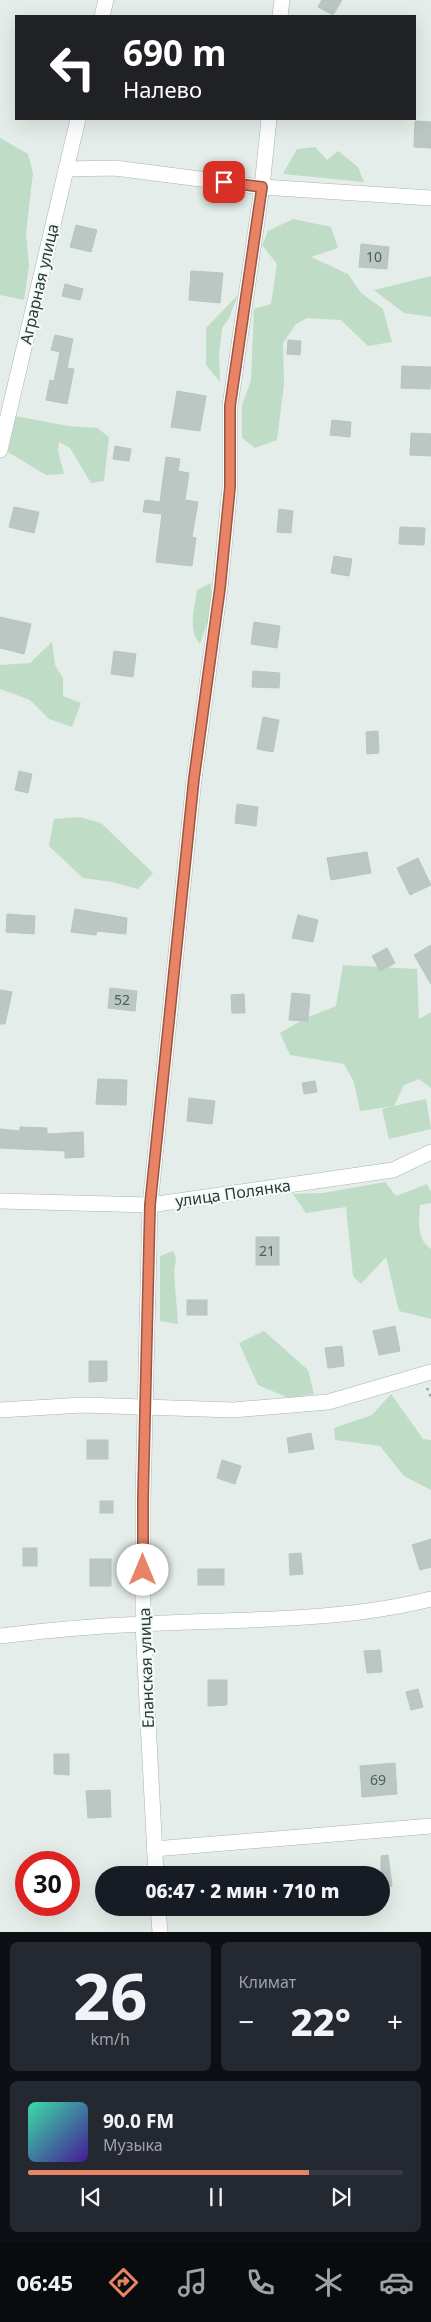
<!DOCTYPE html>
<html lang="ru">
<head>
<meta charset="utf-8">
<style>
  :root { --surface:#171b24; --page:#242831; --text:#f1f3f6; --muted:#9ea1a6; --line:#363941; --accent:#e98366 }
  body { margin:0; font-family:"Noto Sans",sans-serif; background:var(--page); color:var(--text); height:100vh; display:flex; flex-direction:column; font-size:19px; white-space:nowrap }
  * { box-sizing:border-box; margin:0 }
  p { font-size:16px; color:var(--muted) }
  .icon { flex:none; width:28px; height:28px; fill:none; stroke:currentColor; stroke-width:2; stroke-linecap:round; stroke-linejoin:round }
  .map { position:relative; height:1932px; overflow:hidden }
  .side { display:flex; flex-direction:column; gap:10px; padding:10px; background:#0d0f14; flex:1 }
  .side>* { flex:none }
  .banner { position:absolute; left:15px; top:15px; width:401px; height:105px; border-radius:0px; box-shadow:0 5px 20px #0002; background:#202124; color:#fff; overflow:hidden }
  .speed { position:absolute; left:15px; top:1851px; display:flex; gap:10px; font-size:25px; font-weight:700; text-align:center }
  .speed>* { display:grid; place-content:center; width:65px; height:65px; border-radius:50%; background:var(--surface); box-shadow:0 5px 20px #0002; line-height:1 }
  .speed .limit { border:8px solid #d22; background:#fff; color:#111 }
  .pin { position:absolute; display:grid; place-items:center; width:42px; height:42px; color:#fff; margin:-21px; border-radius:10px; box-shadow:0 2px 8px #0006 }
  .me { position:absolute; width:55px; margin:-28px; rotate:0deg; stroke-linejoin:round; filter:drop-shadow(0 0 4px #0008) }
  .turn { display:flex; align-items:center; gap:18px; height:105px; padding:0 25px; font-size:22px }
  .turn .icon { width:65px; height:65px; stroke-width:2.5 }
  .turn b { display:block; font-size:35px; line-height:42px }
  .big { font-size:38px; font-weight:800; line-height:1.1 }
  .side .tile { flex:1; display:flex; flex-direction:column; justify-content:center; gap:8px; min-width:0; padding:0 18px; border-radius:8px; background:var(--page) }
  .side .dial { align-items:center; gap:0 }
  .dial b { font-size:65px; line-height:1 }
  .song { display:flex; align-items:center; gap:15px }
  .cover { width:60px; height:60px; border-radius:8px; background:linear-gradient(135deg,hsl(160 70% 55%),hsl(260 70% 35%)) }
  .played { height:5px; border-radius:2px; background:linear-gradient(90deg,var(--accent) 75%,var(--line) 75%) }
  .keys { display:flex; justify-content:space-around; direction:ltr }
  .heat { display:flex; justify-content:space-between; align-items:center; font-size:28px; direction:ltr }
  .side .tiles { flex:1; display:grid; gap:10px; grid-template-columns:1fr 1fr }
  .tile:last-child { grid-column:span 2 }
  .trip { position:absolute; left:95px; top:1866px; width:295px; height:50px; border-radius:25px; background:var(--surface); box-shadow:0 5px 20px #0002; font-weight:800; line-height:50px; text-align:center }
  .tab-bar { display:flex; height:80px; justify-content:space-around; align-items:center; background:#090b0e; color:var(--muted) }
  .tab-bar .icon { width:35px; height:35px }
  .tab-bar .on { color:var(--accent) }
  .tab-bar b { font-size:22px; color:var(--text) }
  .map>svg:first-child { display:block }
  .green { fill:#bfdcc6 }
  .building { fill:#bac7c2; stroke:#b7c6bf }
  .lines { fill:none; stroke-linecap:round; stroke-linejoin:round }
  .minor-casing { stroke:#a7b5b0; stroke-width:16 }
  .path { stroke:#87aea1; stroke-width:2.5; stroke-dasharray:2.5 4; stroke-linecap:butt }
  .minor { stroke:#fff; stroke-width:15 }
  .route-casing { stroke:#975542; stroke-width:12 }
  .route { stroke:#e98366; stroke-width:9 }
  .labels { text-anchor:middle; stroke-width:4.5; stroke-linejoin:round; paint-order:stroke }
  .number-label { font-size:14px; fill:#4a6059 }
  .street-label { font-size:16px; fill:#243d36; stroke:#f5f9f7 }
</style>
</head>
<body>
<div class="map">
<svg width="431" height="1932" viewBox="0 0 431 1932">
  <rect width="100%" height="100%" fill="#e4ede9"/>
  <g class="green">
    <polygon points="0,138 28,154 33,173 26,233 29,265 24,300 0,295"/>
    <polygon points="315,147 327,160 338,151 358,167 364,182 283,174 297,149"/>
    <polygon points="293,219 331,227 338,248 311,257 348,274 361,293 383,309 392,342 368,346 341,320 307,318 296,324 283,343 284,384 277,440 255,448 242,438 242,405 251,381 254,309 271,304 277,264 262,245 268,231"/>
    <polygon points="431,276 431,317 404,313 374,290"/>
    <polygon points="238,295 229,318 222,328 219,355 220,382 206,365 206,328"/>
    <polygon points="15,416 68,426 97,428 109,437 104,481 91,483 70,448 59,442 58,451 64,474 46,475 8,452"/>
    <path d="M211,583V611L200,644C187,629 195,607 197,590Z"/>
    <polygon points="52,642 55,665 63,678 63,696 81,703 72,727 49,719 30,700 0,689 0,665 30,663"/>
    <polygon points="79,817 101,823 153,873 138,889 112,882 83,878 49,846 54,819"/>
    <polygon points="343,965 417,969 419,1019 431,1012 431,1088 419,1079 404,1085 394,1106 426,1099 431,1129 389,1139 382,1109 393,1106 360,1111 354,1082 344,1064 290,1055 280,1033 304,1019 336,1006"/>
    <path d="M385,1182L396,1196L427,1184L431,1192V1203L420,1205C419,1221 416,1239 431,1249V1319L399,1311L386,1257L361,1284L353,1276L346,1207L306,1213L293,1194L323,1193Z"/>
    <polygon points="173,1251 176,1258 174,1272 178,1324 160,1321 160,1256"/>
    <polygon points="264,1331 308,1370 314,1394 289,1398 258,1385 239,1343"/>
    <polygon points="391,1394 423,1439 431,1440 431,1490 404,1476 380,1446 335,1440 334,1428 372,1415"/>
  </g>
  <g class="building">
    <polygon points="322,0 342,0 333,15 318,7"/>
    <polygon points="415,121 431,122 431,148 414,147"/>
    <polygon points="76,225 97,230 91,252 70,247"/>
    <polygon points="361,244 389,247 387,269 359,267"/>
    <polygon points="191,271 223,273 220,303 189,300"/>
    <polygon points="65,284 83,289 80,300 62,296"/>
    <polygon points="55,335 73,339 67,368 74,369 67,404 46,400 50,380 54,381 60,352 51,350"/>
    <polygon points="288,340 301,341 300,355 287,354"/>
    <polygon points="402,366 431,367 430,389 401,388"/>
    <polygon points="177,391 206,396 200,431 171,427"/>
    <polygon points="332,420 351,422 350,437 330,435"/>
    <polygon points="411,433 431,434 431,456 410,455"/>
    <polygon points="115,446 131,449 129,461 113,459"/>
    <polygon points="166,457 180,459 178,471 189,473 185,500 198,502 192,537 196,538 192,566 156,562 162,514 143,512 145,500 160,502"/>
    <polygon points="14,507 39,512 34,533 9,527"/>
    <polygon points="279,509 293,511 291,533 277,532"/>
    <polygon points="400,527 425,528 424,545 399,544"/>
    <polygon points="334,556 352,559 349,576 331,573"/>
    <polygon points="0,617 31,624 24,654 0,648"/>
    <polygon points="254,622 280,626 277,648 251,644"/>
    <polygon points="114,651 136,654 133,677 111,674"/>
    <polygon points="253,671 280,673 279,688 252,687"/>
    <polygon points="263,717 279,720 273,752 257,749"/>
    <polygon points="378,731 379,753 367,754 366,732"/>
    <polygon points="19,771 32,774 28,793 15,790"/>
    <polygon points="237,804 258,807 256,826 235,823"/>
    <polygon points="367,852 371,873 331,880 327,858"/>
    <polygon points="418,858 431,885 410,895 397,868"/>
    <polygon points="75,909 127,918 126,934 97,931 96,935 71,932"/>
    <polygon points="7,914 35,916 34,934 6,932"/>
    <polygon points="298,915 318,920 313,942 292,938"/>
    <polygon points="431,945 431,984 414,955"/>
    <polygon points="387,948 395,963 380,971 372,956"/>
    <polygon points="110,988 137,991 135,1011 108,1008"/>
    <polygon points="0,990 12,992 5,1024 0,1024"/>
    <polygon points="292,993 310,995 308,1021 289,1020"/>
    <polygon points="244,994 245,1013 232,1013 231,995"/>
    <polygon points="98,1079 127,1080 126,1105 96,1104"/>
    <polygon points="315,1081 317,1092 304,1094 302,1083"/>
    <polygon points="189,1098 215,1101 212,1124 187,1121"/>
    <polygon points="20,1127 47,1128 47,1134 83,1132 84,1157 65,1158 65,1151 0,1148 0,1129 20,1131"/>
    <rect x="256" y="1237" width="23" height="28"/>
    <rect x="187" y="1300" width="20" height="15"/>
    <polygon points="395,1326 400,1351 379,1355 373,1331"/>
    <polygon points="342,1346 344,1366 328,1368 325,1348"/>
    <polygon points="89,1361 107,1361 107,1381 89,1382"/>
    <polygon points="311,1433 314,1449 289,1453 287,1438"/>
    <rect x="87" y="1440" width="21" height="19"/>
    <polygon points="222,1460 241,1466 235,1484 217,1478"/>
    <rect x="100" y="1501" width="13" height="12"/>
    <polygon points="431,1539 431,1567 420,1570 412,1545"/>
    <rect x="23" y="1548" width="14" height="18"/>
    <polygon points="301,1553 303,1574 290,1575 289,1554"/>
    <rect x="90" y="1559" width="21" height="27"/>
    <rect x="198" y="1569" width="26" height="16"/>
    <polygon points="380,1650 382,1672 367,1673 364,1651"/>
    <polygon points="208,1680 227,1680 227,1705 208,1706"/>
    <polygon points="418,1689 423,1707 411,1710 406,1692"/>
    <polygon points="54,1754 69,1754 69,1775 54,1774"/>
    <polygon points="395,1763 397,1794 362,1797 360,1766"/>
    <polygon points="110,1790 111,1817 88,1818 86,1791"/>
    <polygon points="388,1855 392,1886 381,1888 381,1856"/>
  </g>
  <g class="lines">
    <g class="minor-casing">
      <g id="minor">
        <polyline points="102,16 106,0"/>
        <polyline points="280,16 282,0"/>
        <polyline points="66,169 115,168 262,187 431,198"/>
        <polyline points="0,450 78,119"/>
        <polyline points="0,1201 150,1205 393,1170 431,1152"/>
        <polyline points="0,1410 83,1405 233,1410 328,1402 431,1372"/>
        <path d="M0,1636C48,1630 96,1626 144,1624C240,1619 338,1622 431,1599"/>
        <polyline points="154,1849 431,1826"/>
        <polyline points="156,1875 143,1624 143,1498 150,1205 194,779 220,588 230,487 230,406 262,187 269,119"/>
        <polyline points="158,1908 160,1932"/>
      </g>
    </g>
    <polyline class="path" points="427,1388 431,1397"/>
    <use href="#minor" class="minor"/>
  </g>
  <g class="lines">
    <g class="route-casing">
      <polyline id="route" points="143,1570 143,1498 150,1205 194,778 220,588 230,487 230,406 262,187 224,182"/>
    </g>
    <use href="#route" class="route"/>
  </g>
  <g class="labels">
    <g class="number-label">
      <text x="374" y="262">10</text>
      <text x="122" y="1005">52</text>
      <text x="267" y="1256">21</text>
      <text x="378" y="1785">69</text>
    </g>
    <g class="street-label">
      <text transform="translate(39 284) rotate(-77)" y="6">Аграрная улица</text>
      <text transform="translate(233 1193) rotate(-8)" y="6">улица Полянка</text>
      <text transform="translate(146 1668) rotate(-92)" y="6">Еланская улица</text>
    </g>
  </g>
</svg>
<div class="speed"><div class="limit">30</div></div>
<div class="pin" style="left:224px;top:182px;background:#d93025"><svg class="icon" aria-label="arrive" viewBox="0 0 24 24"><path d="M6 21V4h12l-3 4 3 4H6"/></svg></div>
<svg class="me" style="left:143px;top:1570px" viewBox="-20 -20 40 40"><circle r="19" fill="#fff"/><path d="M0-13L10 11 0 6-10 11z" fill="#e98366"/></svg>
<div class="trip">06:47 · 2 мин · 710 m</div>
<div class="banner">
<div class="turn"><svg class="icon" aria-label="left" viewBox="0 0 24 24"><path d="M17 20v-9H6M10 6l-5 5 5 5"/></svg><div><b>690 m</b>Налево</div></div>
</div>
</div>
<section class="side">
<div class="tiles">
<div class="tile dial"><b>26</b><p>km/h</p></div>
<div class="tile"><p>Климат</p>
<div class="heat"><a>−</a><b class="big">22°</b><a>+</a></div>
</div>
<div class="tile">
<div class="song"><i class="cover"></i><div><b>90.0 FM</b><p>Музыка</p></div></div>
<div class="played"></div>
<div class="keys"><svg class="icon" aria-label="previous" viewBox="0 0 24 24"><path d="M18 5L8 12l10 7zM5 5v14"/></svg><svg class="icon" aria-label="pause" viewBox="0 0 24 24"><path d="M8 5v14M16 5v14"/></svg><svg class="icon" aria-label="next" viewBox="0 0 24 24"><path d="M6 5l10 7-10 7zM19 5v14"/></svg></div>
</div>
</div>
</section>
<nav class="tab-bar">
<b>06:45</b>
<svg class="icon on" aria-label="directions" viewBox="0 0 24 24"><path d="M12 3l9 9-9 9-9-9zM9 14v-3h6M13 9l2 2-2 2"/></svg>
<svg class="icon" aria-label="music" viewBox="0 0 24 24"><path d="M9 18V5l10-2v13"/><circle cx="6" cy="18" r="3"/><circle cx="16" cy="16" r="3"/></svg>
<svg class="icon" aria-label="phone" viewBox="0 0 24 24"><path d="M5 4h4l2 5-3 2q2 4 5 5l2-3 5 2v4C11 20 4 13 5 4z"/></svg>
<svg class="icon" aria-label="climate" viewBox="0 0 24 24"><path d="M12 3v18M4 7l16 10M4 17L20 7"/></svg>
<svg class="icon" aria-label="car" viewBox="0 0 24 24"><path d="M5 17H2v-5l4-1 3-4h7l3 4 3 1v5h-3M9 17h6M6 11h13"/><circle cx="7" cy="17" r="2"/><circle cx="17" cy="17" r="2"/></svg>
</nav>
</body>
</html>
